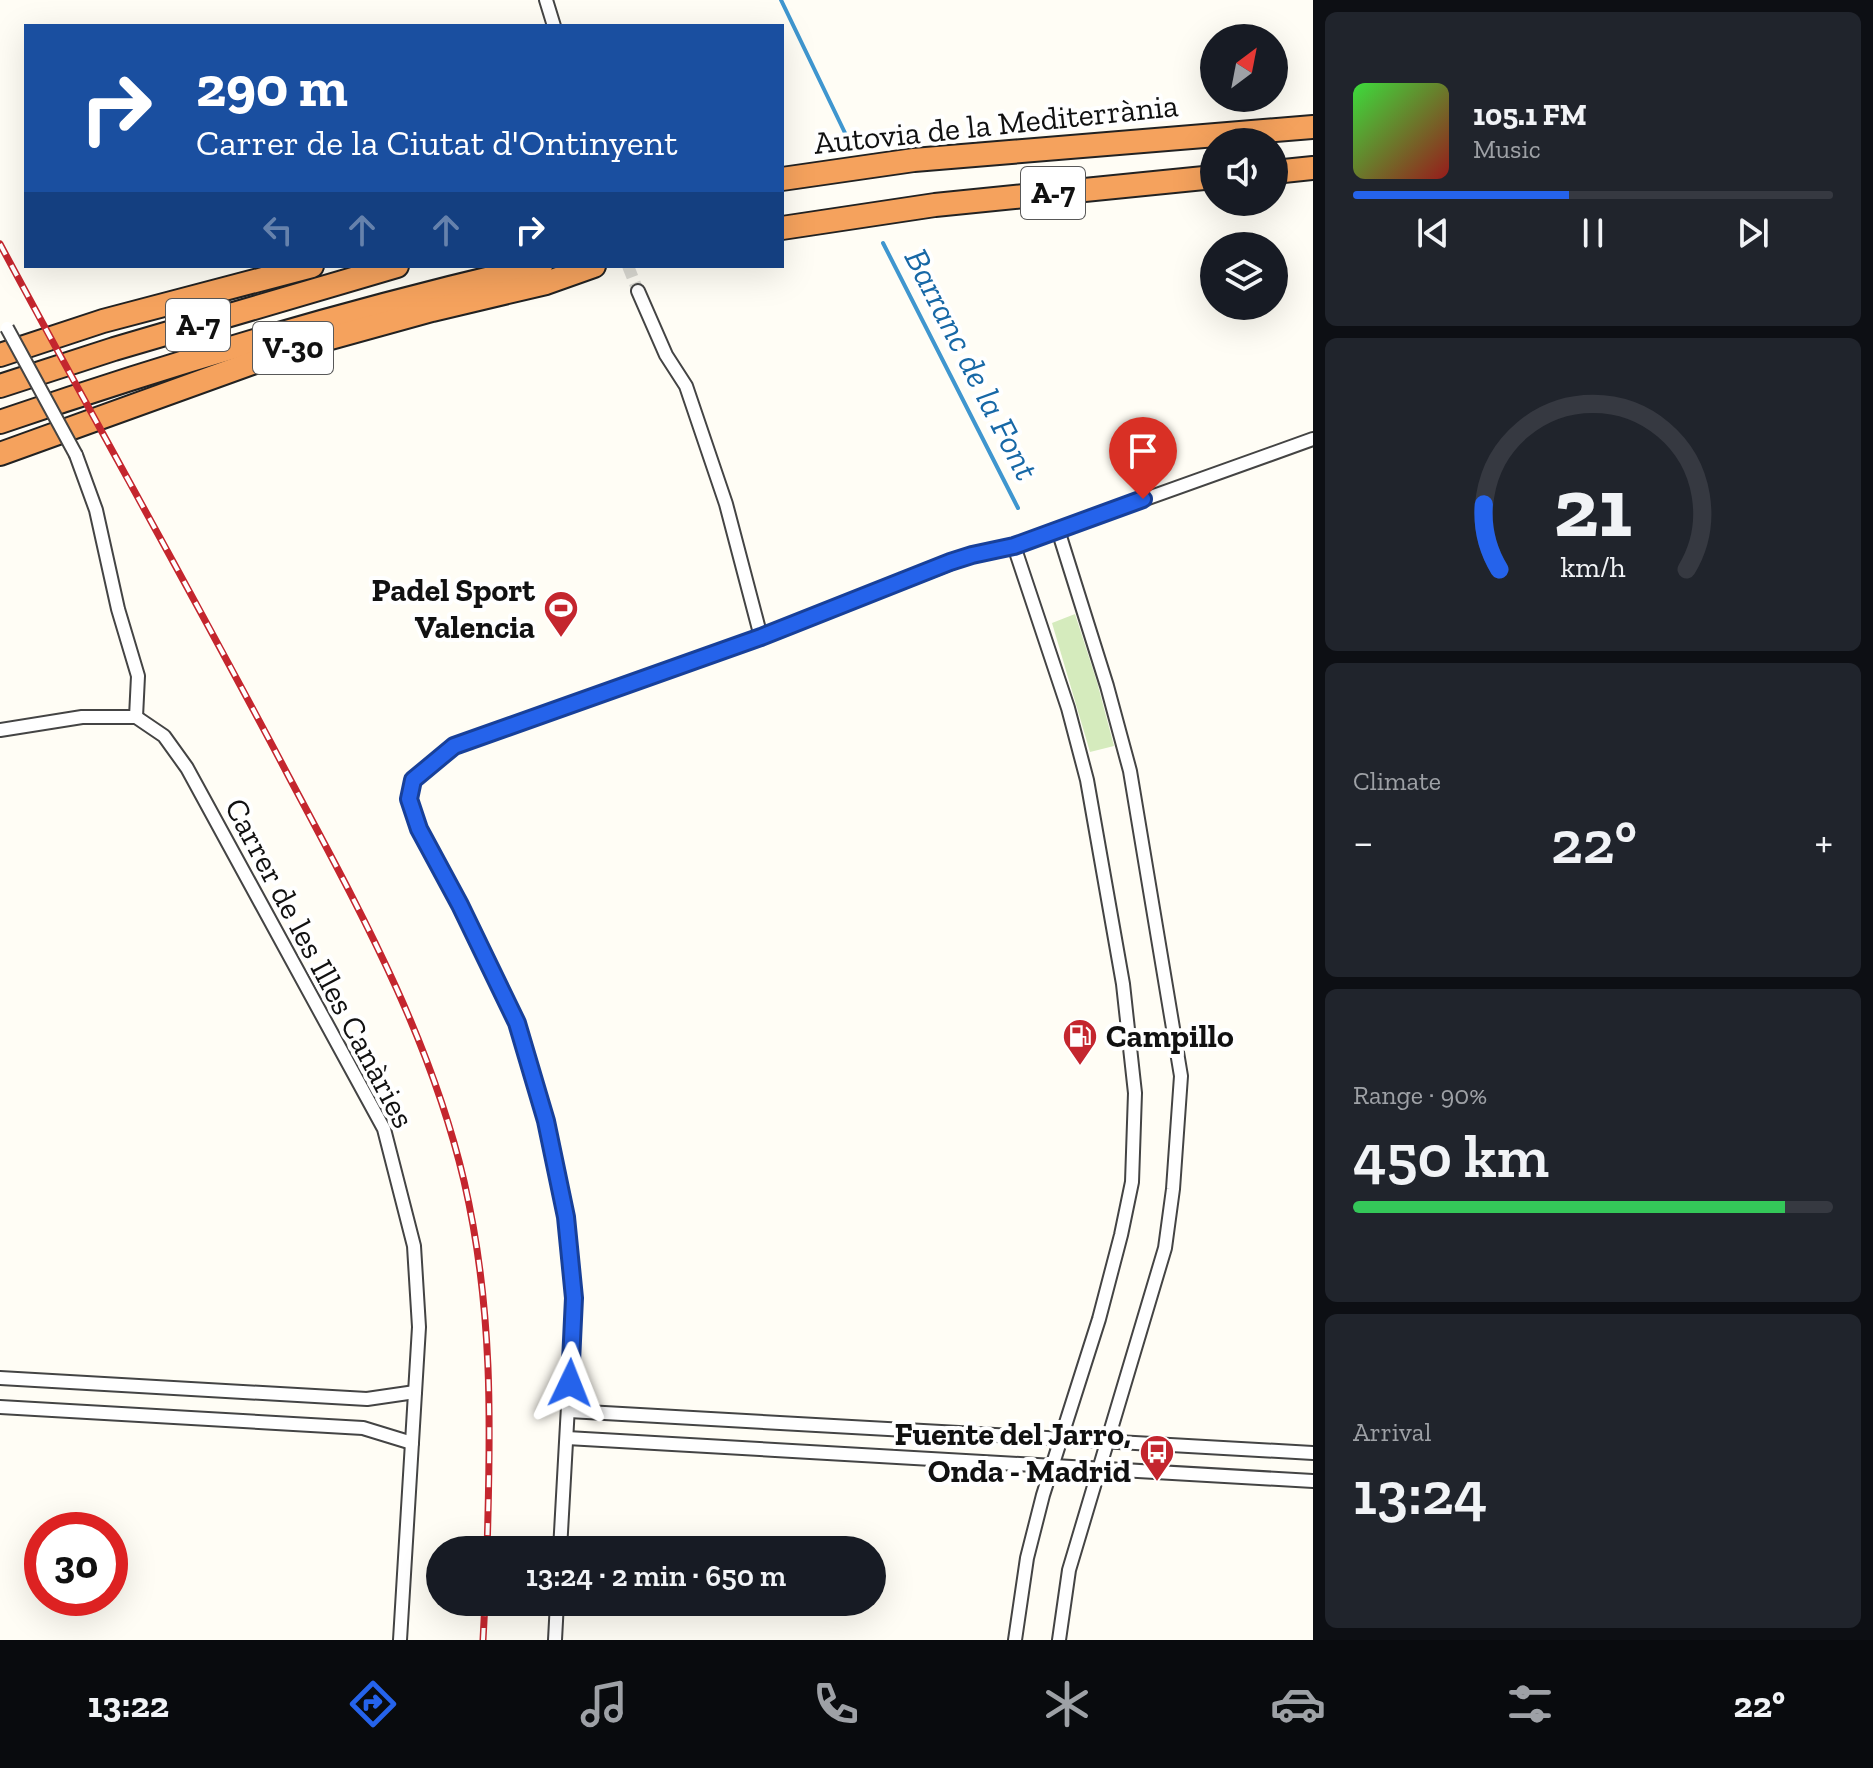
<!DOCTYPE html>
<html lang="en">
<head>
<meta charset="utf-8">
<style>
  :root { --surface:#171b24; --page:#20242c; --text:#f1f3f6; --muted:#9ea1a6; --line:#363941; --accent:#2563eb }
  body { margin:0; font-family:"Zilla Slab",serif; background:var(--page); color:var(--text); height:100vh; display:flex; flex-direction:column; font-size:30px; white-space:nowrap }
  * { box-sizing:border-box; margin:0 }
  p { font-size:26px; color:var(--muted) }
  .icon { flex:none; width:44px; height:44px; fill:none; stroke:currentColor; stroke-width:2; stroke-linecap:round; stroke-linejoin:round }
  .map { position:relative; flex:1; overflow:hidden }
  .sheet { display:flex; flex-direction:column; gap:12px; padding:12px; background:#0d0f14; width:560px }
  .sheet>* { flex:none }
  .hud { position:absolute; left:24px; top:24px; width:760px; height:244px; border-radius:0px; box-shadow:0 8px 32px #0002; background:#1a4fa0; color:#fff; overflow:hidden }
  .needle { width:52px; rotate:32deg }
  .tools { position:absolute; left:1200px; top:24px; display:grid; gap:16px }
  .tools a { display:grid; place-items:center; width:88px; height:88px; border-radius:50%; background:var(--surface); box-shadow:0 8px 32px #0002; font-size:40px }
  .speed { position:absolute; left:24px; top:1512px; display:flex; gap:16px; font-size:40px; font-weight:700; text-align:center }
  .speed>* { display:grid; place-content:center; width:104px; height:104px; border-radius:50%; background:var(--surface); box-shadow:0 8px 32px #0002; line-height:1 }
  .speed .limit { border:12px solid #d22; background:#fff; color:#111 }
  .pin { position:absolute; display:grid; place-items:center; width:68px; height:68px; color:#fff; margin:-82px -34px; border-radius:50% 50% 50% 0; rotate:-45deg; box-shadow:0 0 8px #0007 }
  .pin .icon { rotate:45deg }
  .me { position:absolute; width:88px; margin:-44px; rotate:2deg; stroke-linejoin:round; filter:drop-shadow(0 0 6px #0008) }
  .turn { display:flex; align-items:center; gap:28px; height:168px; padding:0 40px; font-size:36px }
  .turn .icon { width:104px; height:104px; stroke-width:2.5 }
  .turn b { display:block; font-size:56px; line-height:68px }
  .lanes { display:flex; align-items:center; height:76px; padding:0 40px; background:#0003; justify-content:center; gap:40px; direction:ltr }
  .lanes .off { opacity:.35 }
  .big { font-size:60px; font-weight:600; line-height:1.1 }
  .sheet .widget { flex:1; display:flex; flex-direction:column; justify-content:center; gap:12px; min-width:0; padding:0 28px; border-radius:12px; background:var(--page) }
  .sheet .dial { align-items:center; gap:0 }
  .dial svg { height:208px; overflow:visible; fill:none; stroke:var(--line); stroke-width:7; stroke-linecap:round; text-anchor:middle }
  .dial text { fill:var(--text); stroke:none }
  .song { display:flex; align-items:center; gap:24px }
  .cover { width:96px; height:96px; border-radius:12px; background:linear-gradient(135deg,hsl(120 70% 55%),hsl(0 70% 35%)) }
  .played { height:8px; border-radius:4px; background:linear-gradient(90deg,var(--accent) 45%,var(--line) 45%) }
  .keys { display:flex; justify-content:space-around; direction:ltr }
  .heat { display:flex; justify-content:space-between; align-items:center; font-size:44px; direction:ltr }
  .charge { height:12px; border-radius:6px; background:linear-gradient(90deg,#34c759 90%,var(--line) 0) }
  .trip { position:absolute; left:426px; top:1536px; width:460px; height:80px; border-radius:40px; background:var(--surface); box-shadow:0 8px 32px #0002; font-weight:600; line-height:80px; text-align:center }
  .tab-bar { display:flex; height:128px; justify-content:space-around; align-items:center; background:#090b0e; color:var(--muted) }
  .tab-bar .icon { width:56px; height:56px }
  .tab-bar .current { color:var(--accent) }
  .tab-bar b { font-size:36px; color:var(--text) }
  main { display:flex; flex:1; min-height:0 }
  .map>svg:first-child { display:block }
  .green { fill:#d5ebbd }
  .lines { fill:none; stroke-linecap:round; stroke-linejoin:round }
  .stream { stroke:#3f96cf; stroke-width:4 }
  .minor-tunnel { stroke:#dbdad3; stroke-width:12; stroke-dasharray:12 6; stroke-linecap:butt }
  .minor-casing { stroke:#444; stroke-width:16 }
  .motorway-casing { stroke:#222; stroke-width:26 }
  .minor { stroke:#fff; stroke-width:12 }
  .motorway { stroke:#f5a25d; stroke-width:22 }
  .rail-casing { stroke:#c4262e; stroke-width:7 }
  .rail { stroke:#fff; stroke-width:4; stroke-dasharray:12; stroke-linecap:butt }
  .minor-bridge-casing { stroke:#444; stroke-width:16; stroke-linecap:butt }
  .minor-bridge { stroke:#fff; stroke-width:12 }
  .route-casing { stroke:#184099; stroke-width:20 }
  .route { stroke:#2563eb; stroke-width:14 }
  .labels { text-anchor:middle; stroke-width:8; stroke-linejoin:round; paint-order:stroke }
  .shield { fill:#fff; stroke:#585858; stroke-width:2 }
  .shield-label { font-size:30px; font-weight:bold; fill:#111 }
  .street-label { font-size:32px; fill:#111; stroke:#fff }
  .poi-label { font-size:32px; font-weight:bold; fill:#111; stroke:#fff; text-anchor:end }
  .water-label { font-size:34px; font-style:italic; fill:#1768a6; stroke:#fff }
</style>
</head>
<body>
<main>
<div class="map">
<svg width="1313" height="1640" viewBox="0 0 1313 1640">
  <rect width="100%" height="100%" fill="#fffdf5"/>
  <polygon class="green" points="1075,614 1097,682 1114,746 1090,752 1052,623"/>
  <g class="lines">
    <g class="stream">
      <polyline points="781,0 846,135"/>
      <polyline points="883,243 1018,508"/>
    </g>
    <polyline class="minor-tunnel" points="628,266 638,291"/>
    <g class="minor-casing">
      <g id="minor">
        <polyline points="546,0 554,26"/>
        <polyline points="638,291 666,355 686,386 726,504 761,637"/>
        <polyline points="76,455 96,510 118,609 138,676 136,717"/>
        <polyline points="1058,530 1107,686 1130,771 1181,1076 1173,1189 1165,1248 1069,1570 1059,1640"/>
        <polyline points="1014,546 1068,708 1087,780 1123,984 1135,1093 1132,1182 1121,1235 1099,1319 1043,1495 1027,1558 1015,1640"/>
        <polyline points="136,717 164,736 187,768 384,1129 414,1246 419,1327 400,1640"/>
        <polyline points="0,730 82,717 136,717"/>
        <polyline points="0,1378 367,1399 415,1392"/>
        <polyline points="0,1407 363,1428 412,1443"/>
        <polyline points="569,1411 1313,1453"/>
        <polyline points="567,1438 1313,1481"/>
        <polyline points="560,1550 574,1298 566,1217 546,1121 517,1023 460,905 419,829 409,799 413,780 454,746 761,637 972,555 1014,546 1313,439"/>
        <polyline points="555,1640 557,1602"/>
      </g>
    </g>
    <g class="motorway-casing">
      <g id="motorway">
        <polyline points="1274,172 1313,168"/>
        <polyline points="782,179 914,160 1313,127"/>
        <polyline points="782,228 935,205 1214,177"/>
        <polyline points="0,355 103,321 312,266"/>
        <polyline points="0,386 114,349 397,266"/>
        <path d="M0,422C178,361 358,308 541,266"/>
        <polyline points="0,454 291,349 432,310 546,283 594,266"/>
      </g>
    </g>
    <use href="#minor" class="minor"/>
    <use href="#motorway" class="motorway"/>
    <g class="rail-casing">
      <g id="rail">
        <path d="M0,244C95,422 195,598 289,777C358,907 430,1036 464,1181C493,1306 491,1423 487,1550"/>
        <polyline points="483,1640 485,1602"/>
      </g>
    </g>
    <use href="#rail" class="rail"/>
    <g class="minor-bridge-casing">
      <polyline id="minor-bridge" points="7,328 76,455"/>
    </g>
    <use href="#minor-bridge" class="minor-bridge"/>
  </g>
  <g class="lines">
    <g class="route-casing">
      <polyline id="route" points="570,1383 574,1298 566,1217 546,1121 517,1023 460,905 419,829 409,799 413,780 454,746 761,637 950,562 972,555 1014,546 1143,499"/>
    </g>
    <use href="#route" class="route"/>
  </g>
  <defs>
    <g id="stadium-pin" transform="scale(1.8)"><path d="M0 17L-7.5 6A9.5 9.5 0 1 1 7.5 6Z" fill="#c4262e" stroke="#fff"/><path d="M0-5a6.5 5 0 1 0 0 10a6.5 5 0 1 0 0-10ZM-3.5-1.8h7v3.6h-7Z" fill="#fff"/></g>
    <g id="fuel-pin" transform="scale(1.8)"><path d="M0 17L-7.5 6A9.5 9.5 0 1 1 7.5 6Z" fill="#c4262e" stroke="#fff"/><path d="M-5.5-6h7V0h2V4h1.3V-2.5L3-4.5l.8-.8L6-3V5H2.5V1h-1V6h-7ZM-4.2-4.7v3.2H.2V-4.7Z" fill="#fff"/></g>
    <g id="bus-pin" transform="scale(1.8)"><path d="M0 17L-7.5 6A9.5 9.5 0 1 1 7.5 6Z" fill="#c4262e" stroke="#fff"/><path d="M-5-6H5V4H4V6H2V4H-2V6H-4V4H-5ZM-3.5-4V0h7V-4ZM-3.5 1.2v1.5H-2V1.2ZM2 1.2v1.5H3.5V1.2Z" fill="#fff"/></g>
  </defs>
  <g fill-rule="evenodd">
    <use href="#stadium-pin" x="561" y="608"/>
    <use href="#fuel-pin" x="1080" y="1036"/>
    <use href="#bus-pin" x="1157" y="1452"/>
  </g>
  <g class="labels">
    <g class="shield">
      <rect x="1021" y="167" width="64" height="52" rx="6"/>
      <rect x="166" y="299" width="64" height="52" rx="6"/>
      <rect x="253" y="322" width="80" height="52" rx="6"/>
    </g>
    <g class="shield-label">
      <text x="1053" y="203">A-7</text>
      <text x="198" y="335">A-7</text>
      <text x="293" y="358">V-30</text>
    </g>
    <g class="street-label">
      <text transform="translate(996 124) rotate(-6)" y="11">Autovia de la Mediterrània</text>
      <text transform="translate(320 963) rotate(62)" y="11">Carrer de les Illes Canàries</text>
    </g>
    <g class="poi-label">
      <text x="535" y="601">Padel Sport<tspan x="535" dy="37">Valencia</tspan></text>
      <text x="1106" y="1047" text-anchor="start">Campillo</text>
      <text x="1131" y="1445">Fuente del Jarro,<tspan x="1131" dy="37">Onda - Madrid</tspan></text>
    </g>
    <g class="water-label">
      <text transform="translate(972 364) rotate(63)" y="12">Barranc de la Font</text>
    </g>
  </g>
</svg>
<div class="tools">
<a><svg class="needle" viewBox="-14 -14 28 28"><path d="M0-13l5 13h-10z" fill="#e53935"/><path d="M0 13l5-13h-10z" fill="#9ea1a6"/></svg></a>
<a><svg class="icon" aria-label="sound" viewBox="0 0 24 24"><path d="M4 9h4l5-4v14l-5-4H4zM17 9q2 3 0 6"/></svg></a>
<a><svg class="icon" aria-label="layers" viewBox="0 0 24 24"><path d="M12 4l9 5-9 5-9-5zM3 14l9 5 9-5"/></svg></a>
</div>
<div class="speed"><div class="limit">30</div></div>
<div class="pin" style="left:1143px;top:499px;background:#d93025"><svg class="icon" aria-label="arrive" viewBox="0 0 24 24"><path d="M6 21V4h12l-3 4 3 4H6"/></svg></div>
<svg class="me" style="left:570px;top:1383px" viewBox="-20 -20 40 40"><path d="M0-17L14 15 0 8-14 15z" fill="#2563eb" stroke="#fff" stroke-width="4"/></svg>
<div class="trip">13:24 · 2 min · 650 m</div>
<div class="hud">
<div class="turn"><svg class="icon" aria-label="right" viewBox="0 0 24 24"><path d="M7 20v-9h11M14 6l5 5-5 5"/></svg><div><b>290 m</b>Carrer de la Ciutat d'Ontinyent</div></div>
<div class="lanes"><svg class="icon off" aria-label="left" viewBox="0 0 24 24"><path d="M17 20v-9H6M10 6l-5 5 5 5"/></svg><svg class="icon off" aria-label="ahead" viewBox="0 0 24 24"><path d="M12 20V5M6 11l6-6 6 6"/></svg><svg class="icon off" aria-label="ahead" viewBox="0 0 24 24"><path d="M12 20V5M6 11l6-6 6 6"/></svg><svg class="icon" aria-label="right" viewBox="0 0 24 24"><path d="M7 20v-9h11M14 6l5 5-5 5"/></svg></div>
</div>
</div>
<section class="sheet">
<div class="widget">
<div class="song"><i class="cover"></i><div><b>105.1 FM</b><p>Music</p></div></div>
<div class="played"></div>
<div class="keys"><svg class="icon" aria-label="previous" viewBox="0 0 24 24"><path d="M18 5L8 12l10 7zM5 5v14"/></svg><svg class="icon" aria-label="pause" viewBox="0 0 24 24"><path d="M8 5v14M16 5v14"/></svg><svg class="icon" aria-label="next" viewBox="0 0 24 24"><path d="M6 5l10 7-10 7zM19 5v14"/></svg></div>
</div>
<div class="widget dial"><svg viewBox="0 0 100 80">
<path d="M14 69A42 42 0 1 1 86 69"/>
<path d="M14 69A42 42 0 0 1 8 44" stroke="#2563eb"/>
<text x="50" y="56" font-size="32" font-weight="700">21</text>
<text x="50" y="72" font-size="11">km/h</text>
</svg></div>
<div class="widget"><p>Climate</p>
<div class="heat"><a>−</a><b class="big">22°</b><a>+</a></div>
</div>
<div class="widget"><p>Range · 90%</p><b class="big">450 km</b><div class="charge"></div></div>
<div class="widget"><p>Arrival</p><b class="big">13:24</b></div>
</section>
</main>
<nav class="tab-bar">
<b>13:22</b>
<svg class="icon current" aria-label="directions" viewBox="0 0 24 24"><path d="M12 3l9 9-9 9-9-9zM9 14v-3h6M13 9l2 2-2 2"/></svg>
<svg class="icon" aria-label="music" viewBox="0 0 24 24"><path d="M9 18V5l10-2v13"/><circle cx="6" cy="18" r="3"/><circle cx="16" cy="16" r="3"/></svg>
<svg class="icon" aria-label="phone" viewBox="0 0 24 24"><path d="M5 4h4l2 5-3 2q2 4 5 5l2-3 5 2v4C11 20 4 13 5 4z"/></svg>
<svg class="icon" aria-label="climate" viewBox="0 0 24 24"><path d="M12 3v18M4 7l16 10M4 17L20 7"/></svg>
<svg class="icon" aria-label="car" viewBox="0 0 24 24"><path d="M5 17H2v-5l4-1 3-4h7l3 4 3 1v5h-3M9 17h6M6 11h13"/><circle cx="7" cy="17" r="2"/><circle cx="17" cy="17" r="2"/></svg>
<svg class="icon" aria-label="filters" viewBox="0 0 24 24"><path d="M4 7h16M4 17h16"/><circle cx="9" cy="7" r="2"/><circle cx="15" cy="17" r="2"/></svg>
<b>22°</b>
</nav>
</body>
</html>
